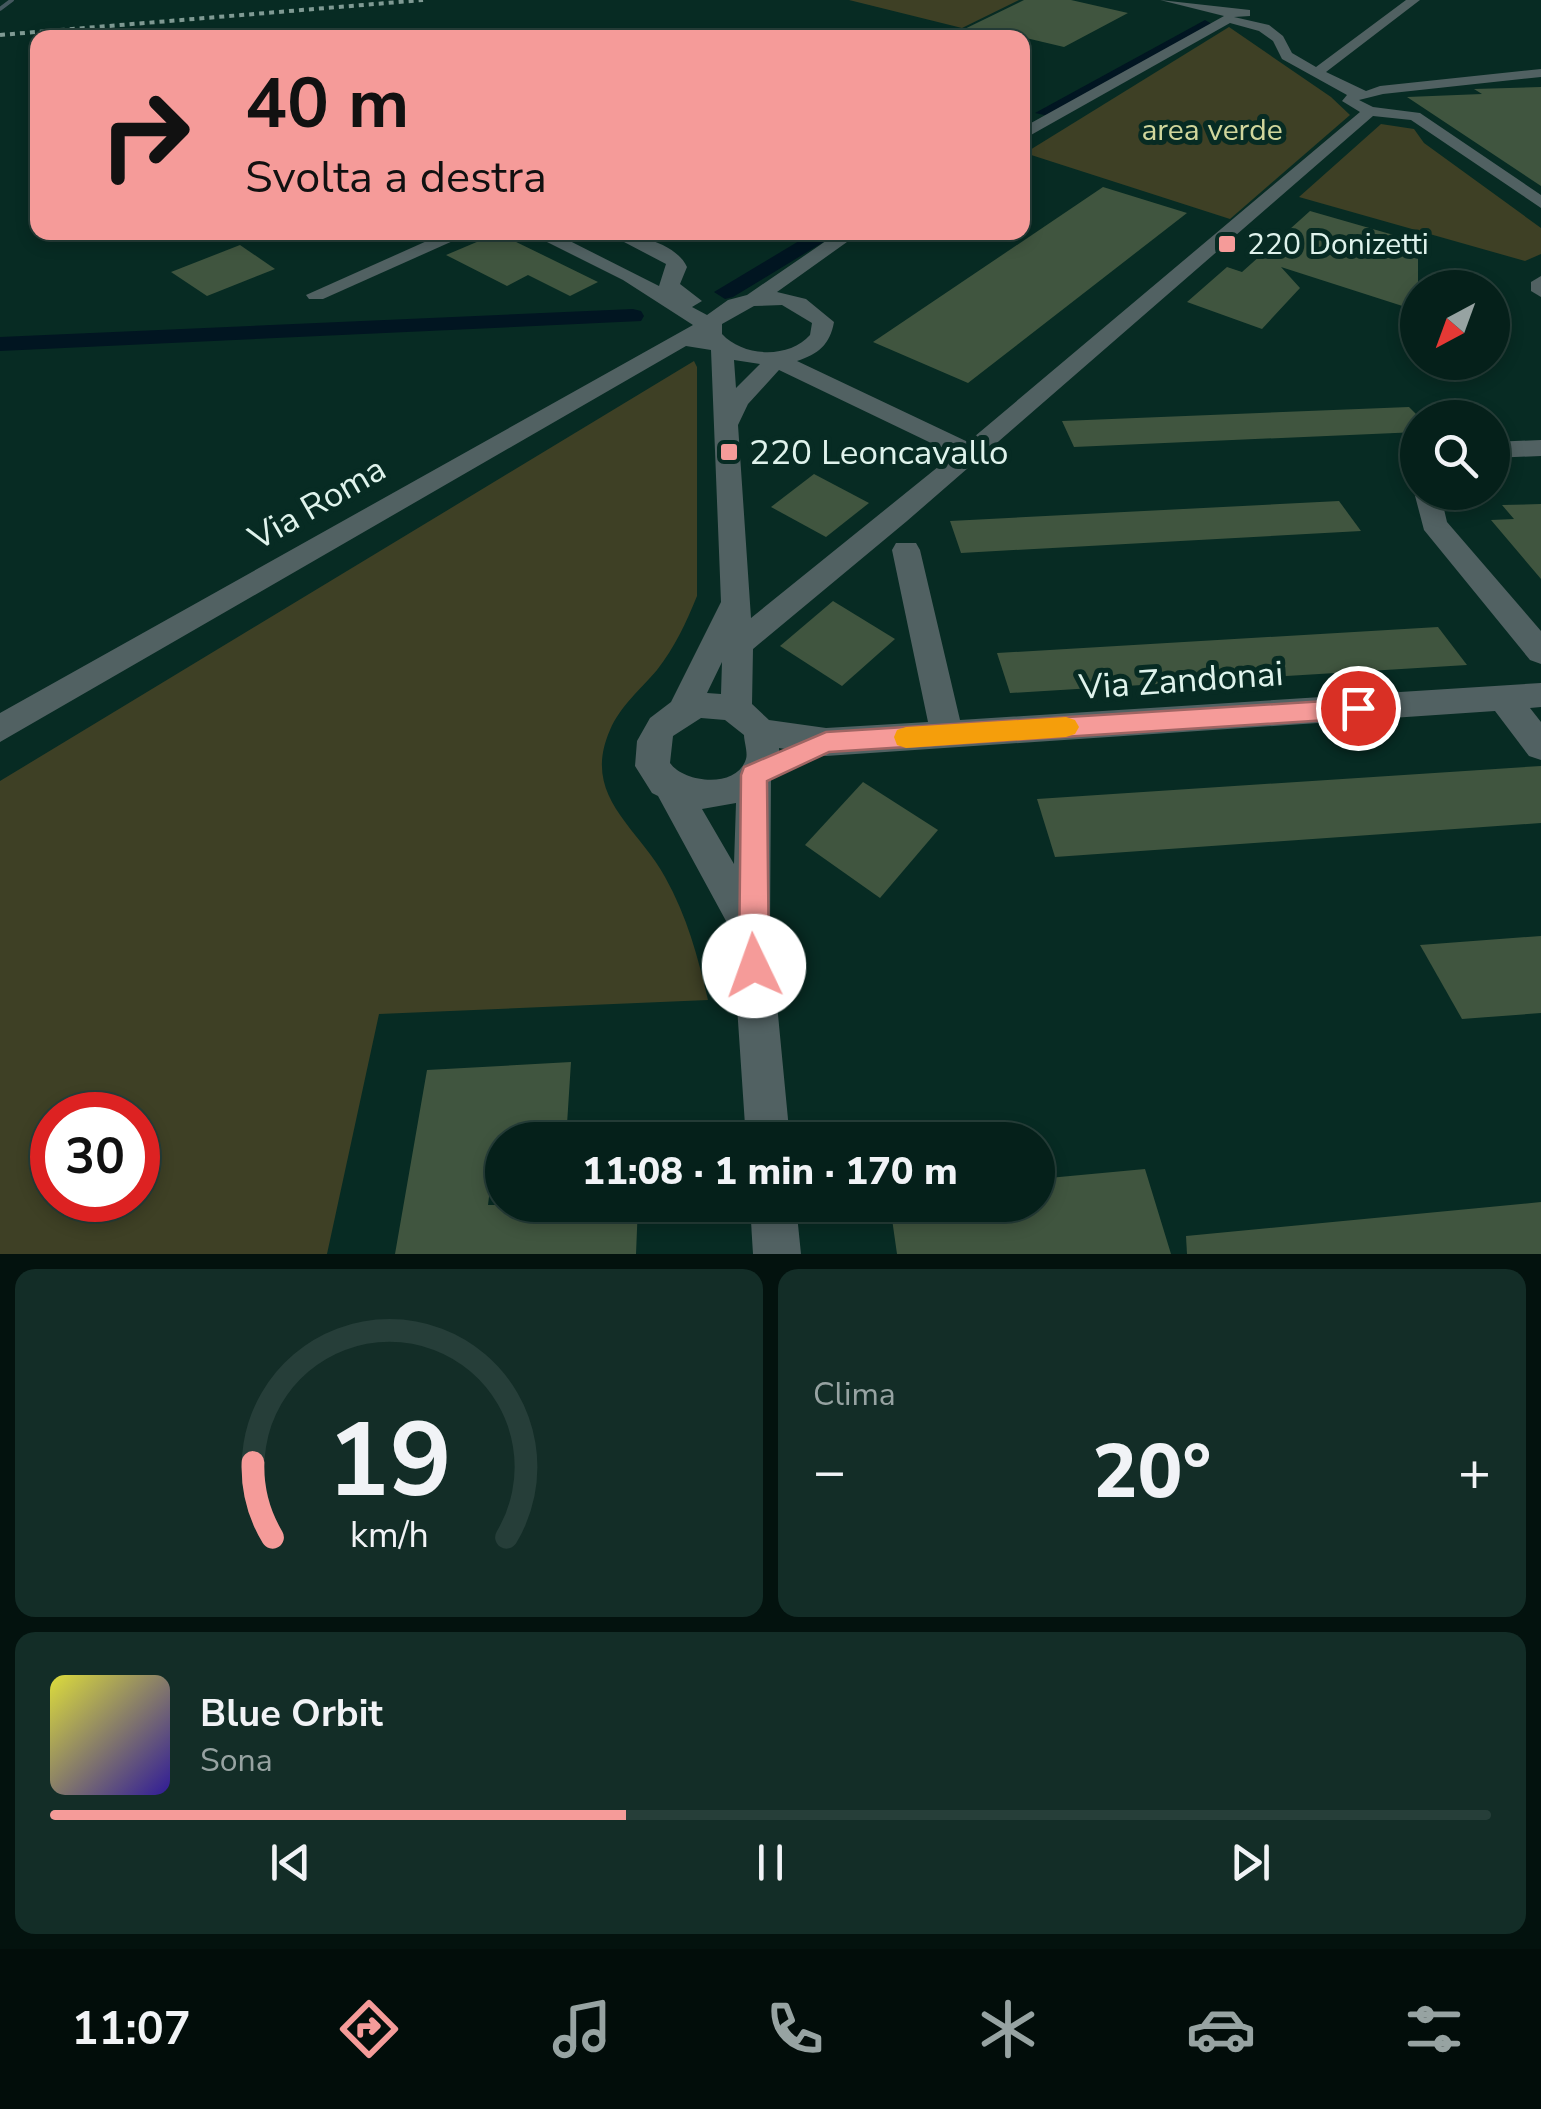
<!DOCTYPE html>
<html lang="it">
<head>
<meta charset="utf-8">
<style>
  :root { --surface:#05201a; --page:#132d27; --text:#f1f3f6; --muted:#97a3a2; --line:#263e39; --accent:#f59b99 }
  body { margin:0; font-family:"Nunito Sans",sans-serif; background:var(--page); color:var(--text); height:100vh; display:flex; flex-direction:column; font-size:38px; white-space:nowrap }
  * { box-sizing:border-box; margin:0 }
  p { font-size:32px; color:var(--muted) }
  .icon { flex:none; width:55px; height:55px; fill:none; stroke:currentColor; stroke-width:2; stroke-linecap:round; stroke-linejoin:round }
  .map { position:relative; height:1254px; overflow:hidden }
  .side { display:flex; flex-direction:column; gap:15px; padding:15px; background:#03120e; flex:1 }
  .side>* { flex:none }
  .banner { position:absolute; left:30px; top:30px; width:1000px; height:210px; border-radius:20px; box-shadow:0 5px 15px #0003,0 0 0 2px var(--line); background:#f59b99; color:#111; overflow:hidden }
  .needle { width:65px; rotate:221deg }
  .fabs { position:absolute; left:1400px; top:270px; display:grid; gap:20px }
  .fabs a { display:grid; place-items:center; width:110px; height:110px; border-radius:50%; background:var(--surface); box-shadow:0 5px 15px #0003,0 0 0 2px var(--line); font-size:50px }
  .speed { position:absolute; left:30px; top:1092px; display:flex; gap:20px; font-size:50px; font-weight:700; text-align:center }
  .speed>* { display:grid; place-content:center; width:130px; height:130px; border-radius:50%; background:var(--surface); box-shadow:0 5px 15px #0003,0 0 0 2px var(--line); line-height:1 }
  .speed .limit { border:15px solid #d22; background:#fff; color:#111 }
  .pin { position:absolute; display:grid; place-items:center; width:85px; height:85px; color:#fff; margin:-42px; border:5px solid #fff; border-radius:50%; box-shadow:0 2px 10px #0007 }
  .me { position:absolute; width:110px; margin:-55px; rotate:357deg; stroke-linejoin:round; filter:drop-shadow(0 0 8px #0008) }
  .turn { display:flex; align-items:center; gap:35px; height:210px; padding:0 50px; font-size:45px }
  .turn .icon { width:130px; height:130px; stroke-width:2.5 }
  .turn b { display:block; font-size:70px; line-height:85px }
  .big { font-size:75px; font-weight:800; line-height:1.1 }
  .side .widget { flex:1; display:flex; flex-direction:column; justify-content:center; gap:15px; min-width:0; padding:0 35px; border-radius:20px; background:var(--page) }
  .side .dial { align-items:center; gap:0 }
  .dial svg { height:260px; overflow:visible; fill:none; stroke:var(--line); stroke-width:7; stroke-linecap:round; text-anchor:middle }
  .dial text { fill:var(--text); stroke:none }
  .song { display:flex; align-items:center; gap:30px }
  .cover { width:120px; height:120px; border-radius:15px; background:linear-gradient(135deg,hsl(60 70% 55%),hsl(250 70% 35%)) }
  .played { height:10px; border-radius:5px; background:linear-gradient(90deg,var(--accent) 40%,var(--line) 40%) }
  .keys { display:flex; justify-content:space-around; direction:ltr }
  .heat { display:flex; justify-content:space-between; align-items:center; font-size:55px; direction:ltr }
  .side .tiles { flex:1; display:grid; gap:15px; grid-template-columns:1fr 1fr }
  .widget:last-child { grid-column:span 2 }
  .trip { position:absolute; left:485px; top:1122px; width:570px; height:100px; border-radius:50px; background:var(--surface); box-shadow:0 5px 15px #0003,0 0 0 2px var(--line); font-weight:800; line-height:100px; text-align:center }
  .tabs { display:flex; height:160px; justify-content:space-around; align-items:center; background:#020d0a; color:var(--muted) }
  .tabs .icon { width:70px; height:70px }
  .tabs .active { color:var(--accent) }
  .tabs b { font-size:45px; color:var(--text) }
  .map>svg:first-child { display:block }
  .green { fill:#3e4025; fill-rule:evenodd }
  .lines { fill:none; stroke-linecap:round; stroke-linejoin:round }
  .stream { stroke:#44585e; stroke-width:4 }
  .canal { fill:#011521; fill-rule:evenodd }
  .building { fill:#40553f }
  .minor { fill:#516162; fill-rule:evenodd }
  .rail { stroke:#7f9a93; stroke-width:4; stroke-dasharray:5 5; stroke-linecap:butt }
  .route { fill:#f59b99; stroke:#9f6563; stroke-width:2.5 }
  .slow { fill:#f59e0b }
  .poi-dot { fill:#f59b99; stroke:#072b23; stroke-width:4 }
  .labels { text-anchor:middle; stroke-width:10; stroke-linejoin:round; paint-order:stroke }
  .far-park-label { font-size:30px; fill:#d1d69c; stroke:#072b23 }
  .far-poi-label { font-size:30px; fill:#dff3ec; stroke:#072b23; text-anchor:start }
  .poi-label { font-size:35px; fill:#dff3ec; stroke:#072b23; text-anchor:start }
  .street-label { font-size:35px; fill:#dff3ec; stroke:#072b23 }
</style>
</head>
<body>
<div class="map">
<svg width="1541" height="1254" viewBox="0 0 1541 1254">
  <rect width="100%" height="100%" fill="#072b23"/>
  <g class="green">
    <polygon points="849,0 1019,0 962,28"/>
    <polygon points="1229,27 1331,97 1350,115 1230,219 1025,153"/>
    <polygon points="1381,124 1414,129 1424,143 1541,228 1541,254 1525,261 1299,197"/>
    <path d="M694,361L697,367V596C686,623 675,647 657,670C641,689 620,706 610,730C581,796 637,826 665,877C687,916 698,957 708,1000L379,1014L327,1254H0V781ZM138,1115V1200H52V1115Z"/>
  </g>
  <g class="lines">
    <polyline class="stream" points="0,9 12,0"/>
    <g class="canal">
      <polygon points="1205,20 1212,24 1210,27 1049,116 1035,113"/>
      <polygon points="814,232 840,232 733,297 725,299 714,292"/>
      <polygon points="633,309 641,311 644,316 641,321 0,351 0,337"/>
    </g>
  </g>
  <g class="building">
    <polygon points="1024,0 1071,0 1128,13 1064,47 1026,38 946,38"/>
    <polygon points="1541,87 1541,186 1407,97 1482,94 1474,89"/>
    <polygon points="1103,187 1187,213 968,383 873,342"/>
    <polygon points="1310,211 1418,242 1418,311 1281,267 1300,288 1262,329 1187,302 1227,267 1242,272"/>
    <polygon points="498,233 598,282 570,296 528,275 507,286 446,255"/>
    <polygon points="240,245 275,269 207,296 171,272"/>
    <polygon points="1409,407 1418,416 1418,432 1074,447 1062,421"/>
    <polygon points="814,474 869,503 826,537 771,507"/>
    <polygon points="1339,501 1361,531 961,553 950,521"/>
    <polygon points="1541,504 1541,579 1491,520 1514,519 1502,505"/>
    <polygon points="833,601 895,639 842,686 780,646"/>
    <polygon points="1438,627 1467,665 1010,693 997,653"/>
    <polygon points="1541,766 1541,823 1055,857 1037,799"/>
    <polygon points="863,782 938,830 880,898 805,845"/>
    <polygon points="1541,936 1541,1013 1462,1019 1420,945"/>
    <polygon points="571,1062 566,1140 502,1140 502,1155 494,1156 488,1205 638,1205 636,1254 395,1254 427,1070"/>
    <polygon points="1145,1169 1171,1254 897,1254 890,1205 1038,1205 1038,1179"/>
    <polygon points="1541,1202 1541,1254 1187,1254 1186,1236"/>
  </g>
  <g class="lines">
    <g class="minor">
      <path d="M1160,0L1250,10V16L1234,17L1269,25L1283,36L1292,53L1316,67L1406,0H1420L1326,72L1366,91L1380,86L1541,69V77L1383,94L1359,100L1373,107L1420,113L1541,195V208L1411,120L1373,116L907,521L753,649L752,704L769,720L826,728L928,722L892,550L896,543H916L920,550L960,720L1541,683V707L1530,708L1541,722V760L1529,756L1495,711L826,756L779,748L780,759L771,777L770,931L790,1140H746L732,932L658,796L652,793L635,766L637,741L650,718L671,702L721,602L711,350L686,346L0,742V713L693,325L623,280L527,232H552L659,286L666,264L605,232C629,232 676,242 687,267L680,284L702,301L692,307L707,315L728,300L747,295L839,232H861L777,292L806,299L834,322C830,345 818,354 797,361L968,442L1360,112L1342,101L1347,95L1282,59L1273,41L1259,31L1230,23L1022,140V128L1224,16ZM782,305L812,323L810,335C789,359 743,357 722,334V324L754,306ZM734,360L760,364L736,388ZM779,370L954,454L751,618L738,425L748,404ZM722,662L721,694L707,693ZM701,718L725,720L744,735C744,741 748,753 746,759C737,789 684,783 670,763L673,736ZM736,803L734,864L702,809Z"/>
      <polygon points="447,232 473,232 323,299 309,299 306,295"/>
      <polygon points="1541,276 1541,297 1531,291 1531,282"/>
      <polygon points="1541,440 1541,456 1492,458 1492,442"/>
      <polygon points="1418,487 1418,492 1440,492 1447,522 1541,631 1541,664 1530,660 1424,530 1414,492"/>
      <polygon points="750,1205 796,1205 801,1254 753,1254"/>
    </g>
    <polyline class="rail" points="0,35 423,0"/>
  </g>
  <polygon class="route" points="1358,699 1367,701 1371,708 1367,715 1358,718 829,752 767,781 769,966 765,976 754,980 743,976 739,966 741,775 744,767 826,732"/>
  <polygon class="slow" points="1066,717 1075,720 1079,727 1075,734 1066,737 906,748 897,745 894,737 897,730 906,727"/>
  <g class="poi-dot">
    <rect x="1217" y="234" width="20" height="20" rx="5"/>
    <rect x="719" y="442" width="20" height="20" rx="5"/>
  </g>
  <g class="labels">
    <g class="far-park-label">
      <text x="1212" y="140">area verde</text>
    </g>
    <g class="far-poi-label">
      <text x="1247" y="254">220 Donizetti</text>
    </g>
    <g class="poi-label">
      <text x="749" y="464">220 Leoncavallo</text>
    </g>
    <g class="street-label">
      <text transform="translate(317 503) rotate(-30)" y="12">Via Roma</text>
      <text transform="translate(1181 680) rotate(-4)" y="12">Via Zandonai</text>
    </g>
  </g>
</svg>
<div class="fabs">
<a><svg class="needle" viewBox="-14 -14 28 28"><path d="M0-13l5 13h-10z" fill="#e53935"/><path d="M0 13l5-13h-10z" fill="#97a3a2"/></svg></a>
<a><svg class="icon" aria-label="search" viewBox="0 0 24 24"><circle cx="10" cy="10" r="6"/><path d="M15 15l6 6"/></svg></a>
</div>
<div class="speed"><div class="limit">30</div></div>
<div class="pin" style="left:1358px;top:708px;background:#d93025"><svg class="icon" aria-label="arrive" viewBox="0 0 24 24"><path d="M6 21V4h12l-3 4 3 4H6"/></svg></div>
<svg class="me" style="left:754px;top:966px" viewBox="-20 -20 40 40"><circle r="19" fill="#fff"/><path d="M0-13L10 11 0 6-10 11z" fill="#f59b99"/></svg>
<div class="trip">11:08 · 1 min · 170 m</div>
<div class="banner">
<div class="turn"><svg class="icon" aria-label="right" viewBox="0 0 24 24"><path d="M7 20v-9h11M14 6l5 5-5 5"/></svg><div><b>40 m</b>Svolta a destra</div></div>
</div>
</div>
<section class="side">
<div class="tiles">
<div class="widget dial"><svg viewBox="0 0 100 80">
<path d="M14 69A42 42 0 1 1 86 69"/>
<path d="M14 69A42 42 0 0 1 8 46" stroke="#f59b99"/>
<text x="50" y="56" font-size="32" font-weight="700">19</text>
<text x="50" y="72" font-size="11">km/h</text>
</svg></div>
<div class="widget"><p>Clima</p>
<div class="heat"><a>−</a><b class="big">20°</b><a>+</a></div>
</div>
<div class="widget">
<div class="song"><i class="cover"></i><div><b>Blue Orbit</b><p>Sona</p></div></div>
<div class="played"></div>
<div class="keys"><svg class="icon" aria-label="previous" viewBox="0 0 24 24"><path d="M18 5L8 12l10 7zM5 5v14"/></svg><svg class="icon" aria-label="pause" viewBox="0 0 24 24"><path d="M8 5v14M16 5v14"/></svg><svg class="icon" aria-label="next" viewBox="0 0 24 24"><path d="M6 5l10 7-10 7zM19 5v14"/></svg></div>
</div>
</div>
</section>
<nav class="tabs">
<b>11:07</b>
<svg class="icon active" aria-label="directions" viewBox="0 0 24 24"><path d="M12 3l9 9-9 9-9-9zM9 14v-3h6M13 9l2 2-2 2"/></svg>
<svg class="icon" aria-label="music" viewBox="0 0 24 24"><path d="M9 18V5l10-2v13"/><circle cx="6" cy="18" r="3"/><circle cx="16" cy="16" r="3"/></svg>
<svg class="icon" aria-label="phone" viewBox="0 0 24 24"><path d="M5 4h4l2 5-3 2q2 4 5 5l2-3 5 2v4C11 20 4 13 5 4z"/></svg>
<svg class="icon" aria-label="climate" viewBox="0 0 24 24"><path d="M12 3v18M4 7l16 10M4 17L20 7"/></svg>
<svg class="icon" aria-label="car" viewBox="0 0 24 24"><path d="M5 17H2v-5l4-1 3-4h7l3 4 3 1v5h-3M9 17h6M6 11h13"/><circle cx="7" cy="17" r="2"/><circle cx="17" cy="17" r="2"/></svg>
<svg class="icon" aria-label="filters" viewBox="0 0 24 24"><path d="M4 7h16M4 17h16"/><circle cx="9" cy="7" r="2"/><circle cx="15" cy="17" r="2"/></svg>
</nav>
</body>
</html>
